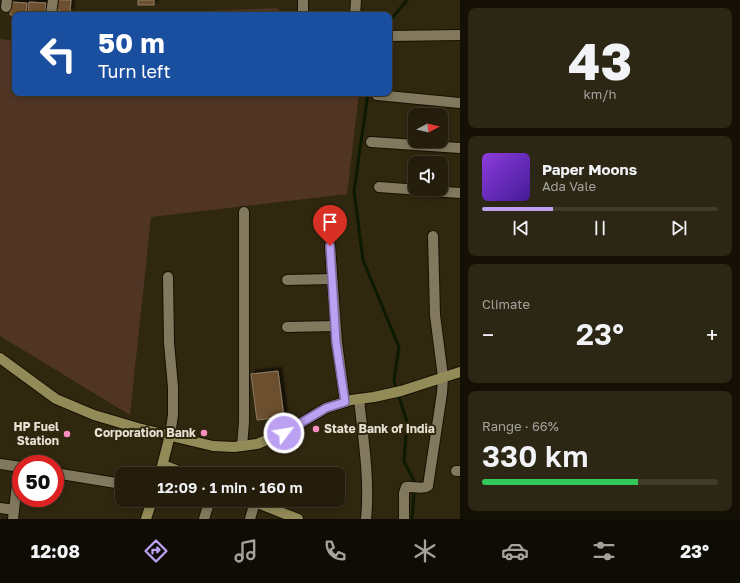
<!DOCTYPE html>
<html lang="en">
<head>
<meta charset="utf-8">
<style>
  :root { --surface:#241d0b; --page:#2c2614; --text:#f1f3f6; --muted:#a3a29d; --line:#413b2c; --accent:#bca0f2 }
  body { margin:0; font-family:"Golos Text",sans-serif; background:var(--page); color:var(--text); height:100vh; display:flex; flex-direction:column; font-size:15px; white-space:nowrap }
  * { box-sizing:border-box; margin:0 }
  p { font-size:13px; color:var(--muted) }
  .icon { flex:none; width:22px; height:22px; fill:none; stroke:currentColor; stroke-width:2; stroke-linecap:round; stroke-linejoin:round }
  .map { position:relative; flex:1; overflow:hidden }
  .details { display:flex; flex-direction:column; gap:8px; padding:8px; background:#141006; width:280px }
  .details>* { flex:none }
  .top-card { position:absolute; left:12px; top:12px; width:380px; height:84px; border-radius:8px; box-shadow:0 2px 6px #0003,0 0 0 1px var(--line); background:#1a4fa0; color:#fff; overflow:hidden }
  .needle { width:26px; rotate:83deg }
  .fabs { position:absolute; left:408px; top:108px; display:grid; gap:8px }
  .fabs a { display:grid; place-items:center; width:40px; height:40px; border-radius:8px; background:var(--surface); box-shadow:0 2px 6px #0003,0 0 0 1px var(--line); font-size:20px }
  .speed { position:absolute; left:12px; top:455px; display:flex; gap:8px; font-size:20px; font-weight:700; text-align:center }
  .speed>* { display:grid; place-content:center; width:52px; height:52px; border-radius:50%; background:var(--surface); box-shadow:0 2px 6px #0003,0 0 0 1px var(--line); line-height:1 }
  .speed .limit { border:6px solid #d22; background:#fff; color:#111 }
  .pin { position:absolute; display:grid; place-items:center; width:34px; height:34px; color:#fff; margin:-41px -17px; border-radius:50% 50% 50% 0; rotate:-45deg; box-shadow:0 0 4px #0007 }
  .pin .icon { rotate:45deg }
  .me { position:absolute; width:44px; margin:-22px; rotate:59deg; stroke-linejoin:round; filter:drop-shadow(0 0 3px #0008) }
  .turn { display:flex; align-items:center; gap:14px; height:84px; padding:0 20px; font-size:18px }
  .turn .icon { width:52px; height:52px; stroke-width:2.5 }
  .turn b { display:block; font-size:28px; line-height:34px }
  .big { font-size:30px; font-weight:600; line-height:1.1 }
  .details .widget { flex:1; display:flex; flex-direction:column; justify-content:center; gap:6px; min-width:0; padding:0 14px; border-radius:8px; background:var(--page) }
  .details .dial { align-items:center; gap:0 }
  .dial b { font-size:52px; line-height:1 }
  .song { display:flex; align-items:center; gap:12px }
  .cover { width:48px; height:48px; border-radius:6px; background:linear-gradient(135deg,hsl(270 70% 55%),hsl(260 70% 35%)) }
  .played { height:4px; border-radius:2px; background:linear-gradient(90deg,var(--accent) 30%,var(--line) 30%) }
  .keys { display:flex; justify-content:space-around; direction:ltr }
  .heat { display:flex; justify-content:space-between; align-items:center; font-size:22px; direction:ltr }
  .charge { height:6px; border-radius:3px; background:linear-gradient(90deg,#34c759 66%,var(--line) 0) }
  .trip { position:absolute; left:115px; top:467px; width:230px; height:40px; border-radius:8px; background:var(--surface); box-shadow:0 2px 6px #0003,0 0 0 1px var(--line); font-weight:600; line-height:40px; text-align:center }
  .menu { display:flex; height:64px; justify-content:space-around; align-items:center; background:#0e0c04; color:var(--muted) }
  .menu .icon { width:28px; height:28px }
  .menu .current { color:var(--accent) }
  .menu b { font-size:18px; color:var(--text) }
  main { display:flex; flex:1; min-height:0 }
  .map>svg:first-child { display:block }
  .green { fill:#503525 }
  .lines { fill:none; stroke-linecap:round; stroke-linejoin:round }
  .stream { stroke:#0c1a00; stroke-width:3 }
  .building { fill:#6c502e; stroke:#8e7a64; filter:url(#shadow) }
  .street-casing { stroke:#181000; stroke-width:12 }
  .secondary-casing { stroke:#181000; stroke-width:12 }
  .street { stroke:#82785e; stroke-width:10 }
  .secondary { stroke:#928b58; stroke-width:10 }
  .route-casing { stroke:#7a689d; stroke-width:10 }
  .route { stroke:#bca0f2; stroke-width:7 }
  .poi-dot { fill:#fc8fc1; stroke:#30270f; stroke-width:1.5 }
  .labels { text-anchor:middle; stroke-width:4; stroke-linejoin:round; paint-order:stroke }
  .poi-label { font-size:12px; font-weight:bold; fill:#e6e1d2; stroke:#30270f; text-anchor:end }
</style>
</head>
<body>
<main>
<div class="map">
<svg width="460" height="519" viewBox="0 0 460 519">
  <defs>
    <filter id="shadow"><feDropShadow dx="3.5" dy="-3.5" stdDeviation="1" flood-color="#0009"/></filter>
  </defs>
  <rect width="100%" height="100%" fill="#30270f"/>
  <g class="green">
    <polygon points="278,8 279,15 105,15"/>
    <polygon points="0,39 15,41 15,93 359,93 347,194 151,217 130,415 0,336"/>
  </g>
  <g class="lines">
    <g class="stream">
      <polyline points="389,22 407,0"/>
      <polyline points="368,93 354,191 363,260 399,347 394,381 407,422 404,461 415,483 412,519"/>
    </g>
  </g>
  <g class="building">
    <polygon points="57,0 71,0 70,12 57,11"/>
    <rect x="138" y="0" width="16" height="5"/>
    <polygon points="11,2 27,3 26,15 10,15"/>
    <polygon points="29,2 46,3 45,15 28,15"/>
    <polygon points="278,371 284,417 257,420 251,374"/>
  </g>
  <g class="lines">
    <g class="street-casing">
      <g id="street">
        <polyline points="303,0 303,15"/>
        <polyline points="6,7 7,0"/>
        <polyline points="51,14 53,0"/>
        <polyline points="355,15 356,0"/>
        <polyline points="389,36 460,35"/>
        <polyline points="377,95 460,103"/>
        <polyline points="371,142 460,148"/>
        <polyline points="379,187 460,193"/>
        <polyline points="330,246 337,342 345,402"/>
        <polyline points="168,277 169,343 173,387 173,415 170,435"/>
        <polyline points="287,280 332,279"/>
        <polyline points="287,327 335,326"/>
        <path d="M359,399C363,438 370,479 366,519"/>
        <polyline points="242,446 244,422 244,212"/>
        <polyline points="0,464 21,467"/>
        <polyline points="456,471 460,471"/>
        <polyline points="55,473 122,484"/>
        <polyline points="0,508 14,510"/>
        <polyline points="13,519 19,467"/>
        <polyline points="204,519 210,500"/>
        <polyline points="250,519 255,502"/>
        <path d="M404,519V493L406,487C413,486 422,490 428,486L442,393L443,377L435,315L433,236"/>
      </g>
    </g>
    <g class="secondary-casing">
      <g id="secondary">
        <polyline points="0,358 56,399 94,415 138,428 213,446 234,447 257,444 284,433 326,408 351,400 374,397 401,391 460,372"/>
        <polyline points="163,465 186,474"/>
        <polyline points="160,474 170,435"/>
        <polyline points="250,500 298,519"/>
        <polyline points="146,519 152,500"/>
      </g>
    </g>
    <use href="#street" class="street"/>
    <use href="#secondary" class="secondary"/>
  </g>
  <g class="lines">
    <g class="route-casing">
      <polyline id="route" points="284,433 326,408 345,402 336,342 330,246"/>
    </g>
    <use href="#route" class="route"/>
  </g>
  <g class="poi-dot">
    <circle cx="316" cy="429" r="4"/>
    <circle cx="204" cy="433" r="4"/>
    <circle cx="67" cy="434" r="4"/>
  </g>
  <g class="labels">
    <g class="poi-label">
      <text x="59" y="431">HP Fuel<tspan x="59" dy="14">Station</tspan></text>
      <text x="324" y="433" text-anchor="start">State Bank of India</text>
      <text x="196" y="437">Corporation Bank</text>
    </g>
  </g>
</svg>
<div class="fabs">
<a><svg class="needle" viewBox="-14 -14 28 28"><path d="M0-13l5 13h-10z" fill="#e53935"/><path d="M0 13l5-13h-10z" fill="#a3a29d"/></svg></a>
<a><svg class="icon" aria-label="sound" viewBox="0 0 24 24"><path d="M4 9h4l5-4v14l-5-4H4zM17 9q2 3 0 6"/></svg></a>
</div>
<div class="speed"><div class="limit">50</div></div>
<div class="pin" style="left:330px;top:246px;background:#d93025"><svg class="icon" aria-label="arrive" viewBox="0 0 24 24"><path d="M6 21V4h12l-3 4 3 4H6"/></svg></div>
<svg class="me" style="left:284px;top:433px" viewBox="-20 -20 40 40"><circle r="17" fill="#bca0f2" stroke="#fff" stroke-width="3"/><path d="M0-11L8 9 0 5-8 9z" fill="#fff"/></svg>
<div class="trip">12:09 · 1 min · 160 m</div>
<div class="top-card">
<div class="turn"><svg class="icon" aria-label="left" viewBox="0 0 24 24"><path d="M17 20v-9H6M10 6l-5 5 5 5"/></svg><div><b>50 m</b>Turn left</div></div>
</div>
</div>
<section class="details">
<div class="widget dial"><b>43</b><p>km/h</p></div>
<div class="widget">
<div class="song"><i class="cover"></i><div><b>Paper Moons</b><p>Ada Vale</p></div></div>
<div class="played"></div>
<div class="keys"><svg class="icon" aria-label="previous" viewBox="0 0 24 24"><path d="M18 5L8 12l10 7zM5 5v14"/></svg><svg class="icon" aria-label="pause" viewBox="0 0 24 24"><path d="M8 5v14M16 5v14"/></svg><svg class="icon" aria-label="next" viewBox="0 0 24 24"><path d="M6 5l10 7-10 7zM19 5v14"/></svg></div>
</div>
<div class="widget"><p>Climate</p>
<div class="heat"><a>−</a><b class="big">23°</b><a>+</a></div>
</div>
<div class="widget"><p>Range · 66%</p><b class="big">330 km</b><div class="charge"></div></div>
</section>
</main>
<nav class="menu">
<b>12:08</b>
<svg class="icon current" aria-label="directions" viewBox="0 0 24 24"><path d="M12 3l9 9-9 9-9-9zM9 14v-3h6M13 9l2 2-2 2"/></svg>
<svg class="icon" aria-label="music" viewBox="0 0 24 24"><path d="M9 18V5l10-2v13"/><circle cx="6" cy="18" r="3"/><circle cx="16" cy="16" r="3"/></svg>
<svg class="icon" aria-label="phone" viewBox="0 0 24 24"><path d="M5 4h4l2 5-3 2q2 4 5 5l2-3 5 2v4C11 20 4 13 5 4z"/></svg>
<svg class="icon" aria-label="climate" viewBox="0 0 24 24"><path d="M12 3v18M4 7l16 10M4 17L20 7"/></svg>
<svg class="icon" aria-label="car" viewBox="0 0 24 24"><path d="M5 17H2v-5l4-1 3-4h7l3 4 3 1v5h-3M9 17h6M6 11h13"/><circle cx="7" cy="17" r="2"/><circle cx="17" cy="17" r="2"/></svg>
<svg class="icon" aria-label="filters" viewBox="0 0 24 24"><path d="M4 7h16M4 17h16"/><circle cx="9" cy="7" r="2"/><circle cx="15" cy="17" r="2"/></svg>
<b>23°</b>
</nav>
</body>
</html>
